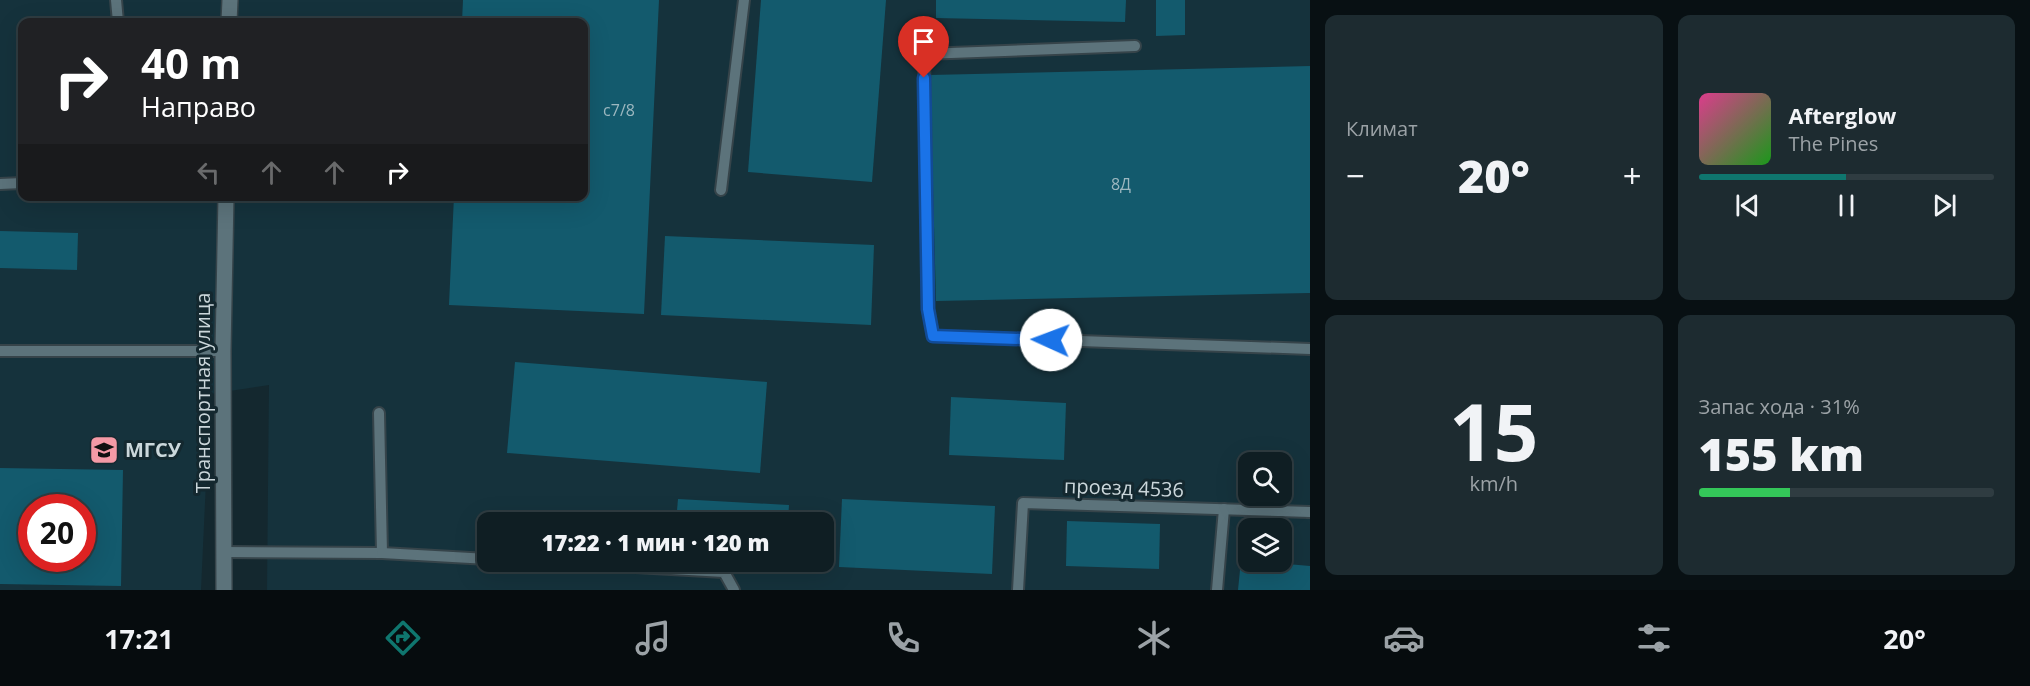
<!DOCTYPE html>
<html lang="ru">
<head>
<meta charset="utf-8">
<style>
  :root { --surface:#0f1e23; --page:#1d2b30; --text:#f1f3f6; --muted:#9ba2a6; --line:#2f3c41; --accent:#0f766e }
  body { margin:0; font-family:"Open Sans",sans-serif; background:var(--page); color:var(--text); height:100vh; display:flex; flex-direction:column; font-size:22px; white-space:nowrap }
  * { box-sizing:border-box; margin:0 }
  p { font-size:20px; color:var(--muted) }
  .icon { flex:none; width:33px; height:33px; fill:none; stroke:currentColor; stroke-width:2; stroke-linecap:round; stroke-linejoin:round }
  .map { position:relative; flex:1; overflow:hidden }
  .sheet { display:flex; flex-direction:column; gap:15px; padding:15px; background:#081013; width:720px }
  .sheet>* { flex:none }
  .guide { position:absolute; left:18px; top:18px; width:570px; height:183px; border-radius:12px; box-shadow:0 6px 24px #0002,0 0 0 2px var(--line); background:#202124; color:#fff; overflow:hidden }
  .controls { position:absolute; left:1238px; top:452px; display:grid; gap:12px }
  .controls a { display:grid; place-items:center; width:54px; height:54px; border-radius:12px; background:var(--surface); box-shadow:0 6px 24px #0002,0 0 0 2px var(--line); font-size:30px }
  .speed { position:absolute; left:18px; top:494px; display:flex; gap:12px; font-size:30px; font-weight:700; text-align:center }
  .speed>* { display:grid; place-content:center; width:78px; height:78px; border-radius:50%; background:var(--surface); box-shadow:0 6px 24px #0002,0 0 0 2px var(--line); line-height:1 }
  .speed .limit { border:9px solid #d22; background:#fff; color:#111 }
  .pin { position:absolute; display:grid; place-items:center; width:51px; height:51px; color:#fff; margin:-62px -26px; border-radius:50% 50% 50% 0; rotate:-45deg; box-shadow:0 0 6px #0007 }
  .pin .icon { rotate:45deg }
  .me { position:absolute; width:66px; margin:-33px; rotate:272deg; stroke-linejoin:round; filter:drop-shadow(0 0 4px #0008) }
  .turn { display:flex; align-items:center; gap:21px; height:126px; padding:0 24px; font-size:27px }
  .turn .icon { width:78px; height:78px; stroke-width:2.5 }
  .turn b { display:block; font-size:42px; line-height:51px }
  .lanes { display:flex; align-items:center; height:57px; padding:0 24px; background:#0003; justify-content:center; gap:30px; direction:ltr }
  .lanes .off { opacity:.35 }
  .big { font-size:45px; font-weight:800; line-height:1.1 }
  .sheet .tile { flex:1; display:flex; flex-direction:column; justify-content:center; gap:9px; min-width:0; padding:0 21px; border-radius:12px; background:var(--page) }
  .sheet .dial { align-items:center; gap:0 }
  .dial b { font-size:78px; line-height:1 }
  .song { display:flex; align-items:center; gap:18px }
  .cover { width:72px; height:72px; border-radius:9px; background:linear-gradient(135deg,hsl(330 70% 55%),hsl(120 70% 35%)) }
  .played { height:6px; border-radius:3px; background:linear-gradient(90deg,var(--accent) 50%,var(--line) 50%) }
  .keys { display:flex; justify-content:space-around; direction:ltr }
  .heat { display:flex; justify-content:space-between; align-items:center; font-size:33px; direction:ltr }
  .charge { height:9px; border-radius:4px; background:linear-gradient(90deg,#34c759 31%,var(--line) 0) }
  .sheet .tiles { flex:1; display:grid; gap:15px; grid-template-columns:repeat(2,1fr) }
  .trip { position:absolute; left:477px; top:512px; width:357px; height:60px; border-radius:12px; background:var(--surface); box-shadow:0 6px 24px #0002,0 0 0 2px var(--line); font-weight:800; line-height:60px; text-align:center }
  .tabs { display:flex; height:96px; justify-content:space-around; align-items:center; background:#060c0e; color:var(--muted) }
  .tabs .icon { width:42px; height:42px }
  .tabs .active { color:var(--accent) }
  .tabs b { font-size:27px; color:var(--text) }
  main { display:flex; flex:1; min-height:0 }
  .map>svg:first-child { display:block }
  .built { fill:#15323c; fill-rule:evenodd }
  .building { fill:#135a6d; fill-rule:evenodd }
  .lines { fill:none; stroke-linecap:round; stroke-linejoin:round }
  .lane-casing { stroke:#36444a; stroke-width:14 }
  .street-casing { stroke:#36444a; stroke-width:18 }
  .lane { stroke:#5c737b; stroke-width:10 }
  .street { stroke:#5c737b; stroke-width:15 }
  .route-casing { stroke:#114b97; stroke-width:15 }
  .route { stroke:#1a73e8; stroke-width:10 }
  .labels { text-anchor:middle; stroke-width:6; stroke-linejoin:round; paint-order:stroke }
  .number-label { font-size:16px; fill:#9db8c0 }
  .street-label { font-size:20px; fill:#cbd7db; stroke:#14282f }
  .poi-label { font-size:20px; font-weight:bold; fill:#cbd7db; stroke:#14282f; text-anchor:start }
</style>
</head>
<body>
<main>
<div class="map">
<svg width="1310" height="590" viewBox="0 0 1310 590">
  <rect width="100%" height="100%" fill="#14282f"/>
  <path class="built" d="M0,0H1310V590H267L269,385L210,394L201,590H0ZM22,22H584V196H22ZM1248,462H1281V495H1248ZM32,507H82V558H32ZM488,522H824V561H488ZM1248,528H1281V561H1248Z"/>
  <g class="building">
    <polygon points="463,0 659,0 644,314 449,305 454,196 584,196 584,22 462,22"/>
    <polygon points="761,0 886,0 872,182 748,172"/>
    <polygon points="936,0 1126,0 1125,22 936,18"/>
    <polygon points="1156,0 1185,0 1185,35 1156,36"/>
    <polygon points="1310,66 1310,293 936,301 930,75"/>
    <polygon points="0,231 78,233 77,270 0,268"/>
    <polygon points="665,236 874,245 871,325 661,315"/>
    <polygon points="515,362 767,382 760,473 507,453"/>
    <polygon points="951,397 1066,403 1064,460 949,455"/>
    <path d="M0,468L123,470L121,586L0,584ZM32,507H82V558H32Z"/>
    <polygon points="678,499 789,505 788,522 676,522"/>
    <polygon points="842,499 995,506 992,574 839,567"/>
    <polygon points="1067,521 1160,524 1159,569 1066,566"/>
    <polygon points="1241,560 1310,566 1310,590 1238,590"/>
  </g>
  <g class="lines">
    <g class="lane-casing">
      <g id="lane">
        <polyline points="116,0 118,22"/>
        <polyline points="1135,46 924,54 928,309 933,336 1310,349"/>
        <polyline points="0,184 22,183"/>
        <polyline points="721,190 744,0"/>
        <polyline points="0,351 223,351"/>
        <polyline points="224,552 382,553 379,413"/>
        <polyline points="382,553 488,559"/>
        <polyline points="530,561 724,572 734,590"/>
        <polyline points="1018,590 1023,503 1310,512"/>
        <polyline points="1217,590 1224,509"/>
      </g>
    </g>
    <g class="street-casing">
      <g id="street">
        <polyline points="229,22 230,0"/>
        <polyline points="224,590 223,351 226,196"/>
      </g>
    </g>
    <use href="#lane" class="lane"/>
    <use href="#street" class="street"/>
  </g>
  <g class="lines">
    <g class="route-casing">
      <polyline id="route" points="924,78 928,309 933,336 1051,340"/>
    </g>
    <use href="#route" class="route"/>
  </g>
  <defs>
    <g id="university-square" transform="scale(1.5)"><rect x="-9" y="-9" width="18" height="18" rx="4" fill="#f49aa6" stroke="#14282f"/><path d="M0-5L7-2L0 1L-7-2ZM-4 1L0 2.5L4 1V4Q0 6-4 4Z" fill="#111"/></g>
  </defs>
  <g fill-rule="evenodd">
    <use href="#university-square" x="104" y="450"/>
  </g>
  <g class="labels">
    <g class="number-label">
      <text x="619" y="116">с7/8</text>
      <text x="1121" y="190">8Д</text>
    </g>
    <g class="street-label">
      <text transform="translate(203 393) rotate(-90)" y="7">Транспортная улица</text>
      <text transform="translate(1124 488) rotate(2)" y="7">проезд 4536</text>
    </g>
    <g class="poi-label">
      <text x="125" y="457">МГСУ</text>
    </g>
  </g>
</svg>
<div class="controls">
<a><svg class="icon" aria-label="search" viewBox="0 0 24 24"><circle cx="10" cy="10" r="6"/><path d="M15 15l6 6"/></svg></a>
<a><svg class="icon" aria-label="layers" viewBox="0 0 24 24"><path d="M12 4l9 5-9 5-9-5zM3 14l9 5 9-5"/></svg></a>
</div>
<div class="speed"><div class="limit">20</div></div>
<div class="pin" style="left:924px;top:78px;background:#d93025"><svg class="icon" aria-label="arrive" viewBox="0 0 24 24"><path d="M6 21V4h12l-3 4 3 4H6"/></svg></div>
<svg class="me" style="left:1051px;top:340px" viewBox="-20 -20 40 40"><circle r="19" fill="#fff"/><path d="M0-13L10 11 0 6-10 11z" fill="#1a73e8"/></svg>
<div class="trip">17:22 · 1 мин · 120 m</div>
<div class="guide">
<div class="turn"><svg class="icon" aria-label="right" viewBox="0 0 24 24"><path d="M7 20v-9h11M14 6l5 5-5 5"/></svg><div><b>40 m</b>Направо</div></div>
<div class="lanes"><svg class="icon off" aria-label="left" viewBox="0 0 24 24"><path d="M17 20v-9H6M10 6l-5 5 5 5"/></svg><svg class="icon off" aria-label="ahead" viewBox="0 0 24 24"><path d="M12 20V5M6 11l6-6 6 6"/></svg><svg class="icon off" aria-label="ahead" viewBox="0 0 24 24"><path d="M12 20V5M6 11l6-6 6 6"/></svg><svg class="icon" aria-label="right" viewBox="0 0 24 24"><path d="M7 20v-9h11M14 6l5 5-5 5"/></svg></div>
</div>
</div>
<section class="sheet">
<div class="tiles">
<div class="tile"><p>Климат</p>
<div class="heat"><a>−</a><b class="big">20°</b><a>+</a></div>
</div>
<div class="tile">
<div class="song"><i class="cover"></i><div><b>Afterglow</b><p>The Pines</p></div></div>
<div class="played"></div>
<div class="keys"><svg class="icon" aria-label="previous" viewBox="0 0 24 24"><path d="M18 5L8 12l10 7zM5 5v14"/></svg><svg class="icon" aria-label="pause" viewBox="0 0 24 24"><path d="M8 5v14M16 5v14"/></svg><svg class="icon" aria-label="next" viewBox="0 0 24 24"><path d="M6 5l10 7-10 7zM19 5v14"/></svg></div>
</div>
<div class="tile dial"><b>15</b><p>km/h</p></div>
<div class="tile"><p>Запас хода · 31%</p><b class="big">155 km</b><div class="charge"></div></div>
</div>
</section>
</main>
<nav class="tabs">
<b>17:21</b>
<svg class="icon active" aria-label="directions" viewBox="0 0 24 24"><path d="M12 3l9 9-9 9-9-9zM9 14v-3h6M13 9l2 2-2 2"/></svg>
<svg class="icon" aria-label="music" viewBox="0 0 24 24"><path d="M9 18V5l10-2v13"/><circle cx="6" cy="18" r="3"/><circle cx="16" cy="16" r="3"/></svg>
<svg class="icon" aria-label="phone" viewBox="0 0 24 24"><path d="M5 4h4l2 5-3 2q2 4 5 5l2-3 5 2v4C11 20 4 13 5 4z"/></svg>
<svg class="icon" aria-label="climate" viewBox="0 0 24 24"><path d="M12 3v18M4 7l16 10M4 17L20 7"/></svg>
<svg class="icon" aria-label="car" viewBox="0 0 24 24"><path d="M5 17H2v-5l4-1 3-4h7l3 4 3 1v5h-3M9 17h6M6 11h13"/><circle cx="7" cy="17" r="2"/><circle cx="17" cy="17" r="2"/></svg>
<svg class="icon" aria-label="filters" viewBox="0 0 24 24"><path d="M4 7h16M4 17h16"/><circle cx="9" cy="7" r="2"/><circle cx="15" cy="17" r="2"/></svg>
<b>20°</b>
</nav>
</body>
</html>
